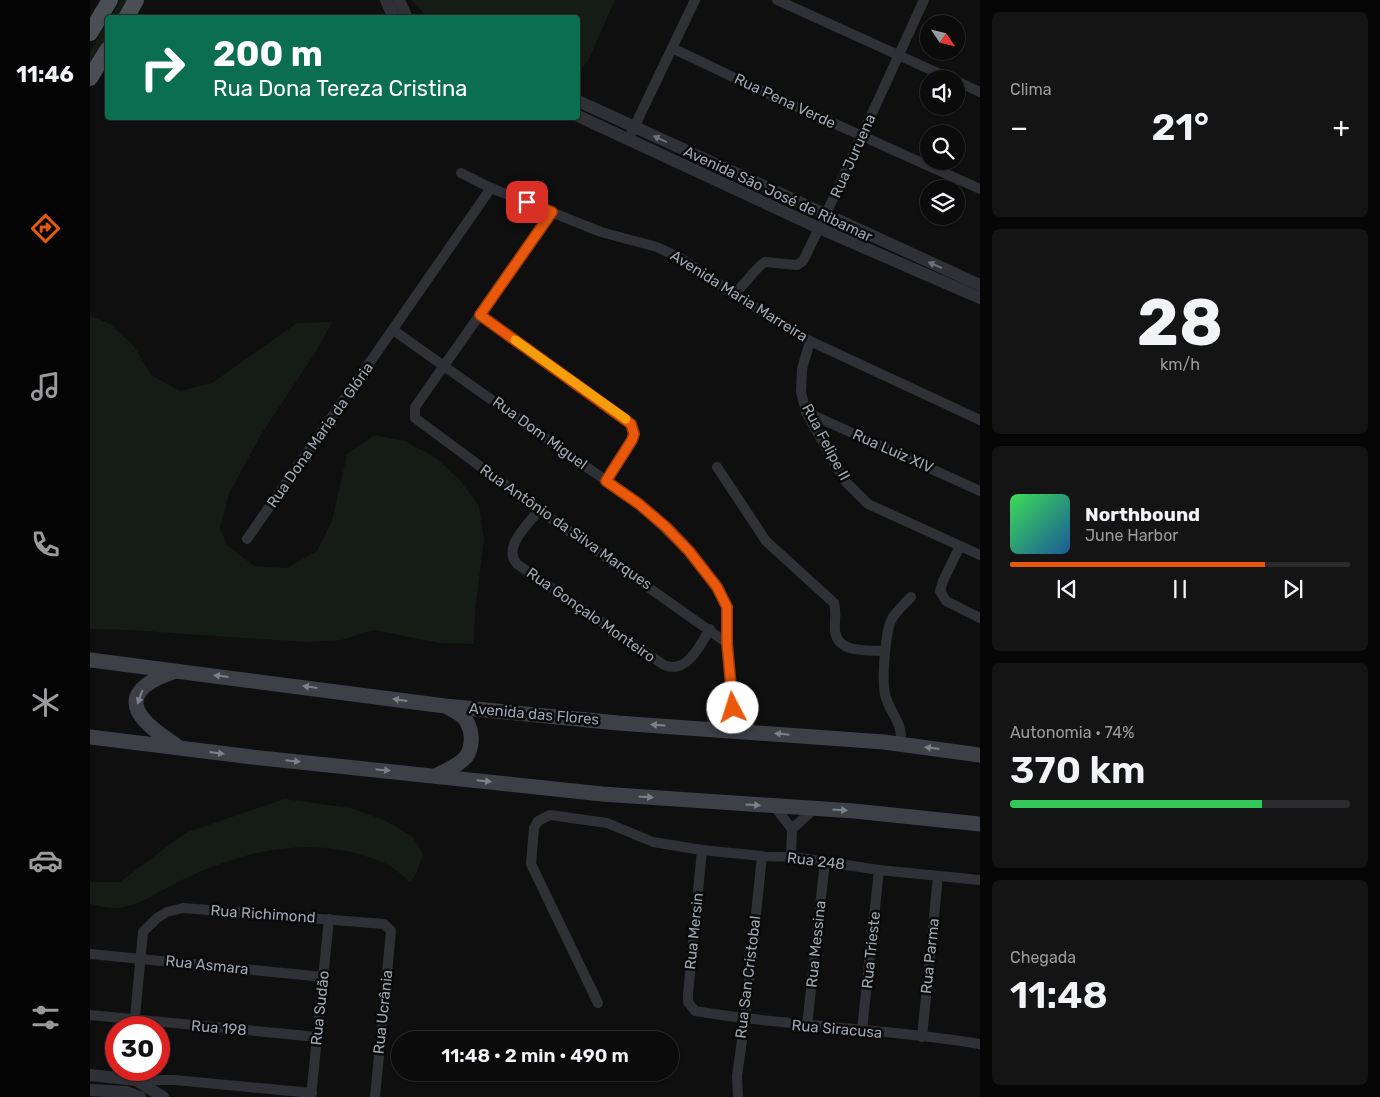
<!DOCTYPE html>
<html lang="pt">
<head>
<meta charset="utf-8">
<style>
  :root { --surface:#0b0b0c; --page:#141415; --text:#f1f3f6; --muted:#9a9b9d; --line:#2b2b2d; --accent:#ea580c }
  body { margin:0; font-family:Rubik,sans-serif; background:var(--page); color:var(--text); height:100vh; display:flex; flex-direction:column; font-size:19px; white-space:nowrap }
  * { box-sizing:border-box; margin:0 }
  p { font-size:16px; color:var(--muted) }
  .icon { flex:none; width:28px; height:28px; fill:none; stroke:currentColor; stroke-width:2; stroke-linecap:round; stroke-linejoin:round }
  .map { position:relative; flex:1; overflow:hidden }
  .details { display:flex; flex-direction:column; gap:12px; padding:12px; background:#060607; width:400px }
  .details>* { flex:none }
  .guide { position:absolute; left:15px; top:15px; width:475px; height:105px; border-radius:5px; box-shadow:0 1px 4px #0004,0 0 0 1px var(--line); background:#0b6e4f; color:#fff; overflow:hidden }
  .needle { width:32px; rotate:125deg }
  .fabs { position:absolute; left:830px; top:15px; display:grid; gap:10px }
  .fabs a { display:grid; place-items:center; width:45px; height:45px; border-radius:50%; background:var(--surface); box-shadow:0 1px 4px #0004,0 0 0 1px var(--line); font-size:25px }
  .speed { position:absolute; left:15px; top:1016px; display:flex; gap:10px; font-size:25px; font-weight:700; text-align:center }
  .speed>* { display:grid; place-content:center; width:65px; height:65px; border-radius:50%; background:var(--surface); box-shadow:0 1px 4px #0004,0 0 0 1px var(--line); line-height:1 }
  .speed .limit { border:8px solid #d22; background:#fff; color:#111 }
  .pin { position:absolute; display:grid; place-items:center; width:42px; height:42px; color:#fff; margin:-21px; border-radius:10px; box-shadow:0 2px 8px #0006 }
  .me { position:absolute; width:55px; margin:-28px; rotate:355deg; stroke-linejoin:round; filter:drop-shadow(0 0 4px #0008) }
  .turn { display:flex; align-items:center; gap:18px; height:105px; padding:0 25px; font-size:22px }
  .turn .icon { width:65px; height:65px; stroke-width:2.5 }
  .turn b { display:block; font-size:35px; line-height:42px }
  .big { font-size:38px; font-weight:600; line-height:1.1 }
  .details .card { flex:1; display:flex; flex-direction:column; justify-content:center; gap:8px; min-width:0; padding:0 18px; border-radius:8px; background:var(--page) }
  .details .dial { align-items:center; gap:0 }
  .dial b { font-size:65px; line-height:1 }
  .song { display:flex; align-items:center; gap:15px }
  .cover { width:60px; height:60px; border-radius:8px; background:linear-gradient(135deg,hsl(130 70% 55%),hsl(210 70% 35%)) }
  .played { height:5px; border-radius:2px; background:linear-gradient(90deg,var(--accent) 75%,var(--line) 75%) }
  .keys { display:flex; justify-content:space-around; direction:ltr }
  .heat { display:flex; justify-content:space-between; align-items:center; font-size:28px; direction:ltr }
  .charge { height:8px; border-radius:4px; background:linear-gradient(90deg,#34c759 74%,var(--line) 0) }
  .trip { position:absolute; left:301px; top:1031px; width:288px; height:50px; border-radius:25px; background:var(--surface); box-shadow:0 1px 4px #0004,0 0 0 1px var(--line); font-weight:600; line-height:50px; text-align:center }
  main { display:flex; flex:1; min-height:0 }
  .dock { display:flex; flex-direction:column; width:90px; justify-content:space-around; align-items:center; background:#040405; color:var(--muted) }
  .dock .icon { width:35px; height:35px }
  .dock .current { color:var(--accent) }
  .dock b { font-size:22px; color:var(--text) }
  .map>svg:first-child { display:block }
  .green { fill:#151b15 }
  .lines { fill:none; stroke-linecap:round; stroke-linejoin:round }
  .minor { stroke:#2f3136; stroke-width:10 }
  .tertiary { stroke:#2f3136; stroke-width:12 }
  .secondary { stroke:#3d4046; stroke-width:15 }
  .primary { stroke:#4b4e55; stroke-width:16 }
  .oneway { fill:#6c717b }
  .oneway2 { fill:#7c828d }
  .route-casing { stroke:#983908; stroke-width:12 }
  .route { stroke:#ea580c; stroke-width:9 }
  .slow { stroke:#f59e0b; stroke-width:9 }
  .labels { text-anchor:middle; stroke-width:5; stroke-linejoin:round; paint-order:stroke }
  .street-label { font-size:15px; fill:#9ea6b3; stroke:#0a0a0b }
</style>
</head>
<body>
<main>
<nav class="dock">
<b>11:46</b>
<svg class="icon current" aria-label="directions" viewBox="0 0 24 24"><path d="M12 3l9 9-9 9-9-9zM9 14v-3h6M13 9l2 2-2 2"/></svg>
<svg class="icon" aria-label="music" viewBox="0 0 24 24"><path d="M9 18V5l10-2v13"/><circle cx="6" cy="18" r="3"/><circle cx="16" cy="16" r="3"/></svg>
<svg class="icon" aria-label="phone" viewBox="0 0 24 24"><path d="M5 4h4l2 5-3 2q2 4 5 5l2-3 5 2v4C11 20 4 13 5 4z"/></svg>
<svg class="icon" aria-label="climate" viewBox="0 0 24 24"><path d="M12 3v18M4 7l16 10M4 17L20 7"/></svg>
<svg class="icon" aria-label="car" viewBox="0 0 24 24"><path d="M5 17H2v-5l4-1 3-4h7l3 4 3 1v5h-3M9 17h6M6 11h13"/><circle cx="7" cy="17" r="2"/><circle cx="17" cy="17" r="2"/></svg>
<svg class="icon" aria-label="filters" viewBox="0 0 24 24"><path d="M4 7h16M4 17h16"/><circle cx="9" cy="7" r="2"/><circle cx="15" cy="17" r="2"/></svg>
</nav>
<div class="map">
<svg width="890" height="1097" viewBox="0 0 890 1097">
  <rect width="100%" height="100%" fill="#0f0f10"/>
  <g class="green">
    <polygon points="31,0 40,0 30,17 20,18"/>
    <polygon points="322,0 525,0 499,59 488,74 488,18 337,17"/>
    <polygon points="17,22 17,38 0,68 0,52"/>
    <polygon points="0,316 20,324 44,346 61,375 90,391 122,383 207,323 242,322 227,350 172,433 139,494 130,528 137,545 164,566 197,568 227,551 242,521 257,454 284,435 315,441 346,458 370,480 389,506 394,540 385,610 384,644 349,643 284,630 251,640 216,642 38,630 0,629"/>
    <path d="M194,799L261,808L294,820L323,837L333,854L326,874L320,882C312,875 302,866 292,862C222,833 152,850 86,883C68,892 48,907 26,908C18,909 8,905 0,904V882H30L95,833Z"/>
  </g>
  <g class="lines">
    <g class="minor">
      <polyline points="687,0 861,79"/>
      <polyline points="582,48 683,96 890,189"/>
      <polyline points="866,81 890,92"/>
      <polyline points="538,140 605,0"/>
      <polyline points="371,173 401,188 511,232 567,247 590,258 644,294 720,341 890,420"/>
      <polyline points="462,212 325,407 325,418 449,510 637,643"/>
      <path d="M644,294C655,285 665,268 675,262L707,265L713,261L735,216L834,0"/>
      <polyline points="390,315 541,424 544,433 542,440 517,481"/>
      <polyline points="303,330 549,504 599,551 627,587 637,607 637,643 643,708 651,724 662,729"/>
      <polyline points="720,341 712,369 711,392 716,412 755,481 778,504 890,555"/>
      <polyline points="716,412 890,491"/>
      <path d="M627,467L676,541L744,603C747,613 744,622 745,631C748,654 777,650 794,651"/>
      <path d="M449,510C438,525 412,547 427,564L574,665C597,675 610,645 620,629"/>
      <polyline points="157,539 401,188"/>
      <polyline points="870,546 853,581 850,591 856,601 890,618"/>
      <path d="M620,725C633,724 638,721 643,708"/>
      <path d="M811,744C812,721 803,718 796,698C791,684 795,629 803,617C808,610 815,603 821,597"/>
      <polyline points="684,806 702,829 701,857"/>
      <polyline points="702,829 724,809"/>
      <path d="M612,850L598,994V1002L605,1011C699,1027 796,1028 890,1044"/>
      <polyline points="0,954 234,977"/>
      <polyline points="508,1003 441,864 444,828 448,821 460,815 517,823 563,842 612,850 672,856 704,857 789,870 890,880"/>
      <polyline points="0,1015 227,1037"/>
      <polyline points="717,1026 735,861"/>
      <polyline points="44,1028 53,932 67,918 77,912 93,908 294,924 301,931 285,1097"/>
      <polyline points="772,1030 789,870"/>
      <polyline points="832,1037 848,876"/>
      <polyline points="46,1080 85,1080 222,1093"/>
      <polyline points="221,1097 239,919"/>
      <polyline points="648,1097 647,1076 655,1019 672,856"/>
    </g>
    <g class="tertiary">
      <polyline points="296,0 304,18"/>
      <polyline points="309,0 317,18"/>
      <polyline points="488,101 890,285"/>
      <polyline points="488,116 729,228 890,298"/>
      <polyline points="0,1075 46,1080 73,1097"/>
      <polyline points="0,1090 36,1092 50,1097"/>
    </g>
    <g class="secondary">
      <polyline points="0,660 355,706 528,723 794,742 890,755"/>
      <path d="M83,672C22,693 46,720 86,745"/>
      <polyline points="0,737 162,757 512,794 764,811 890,824"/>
      <path d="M345,776C355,771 368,766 376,757C384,745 383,726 372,716C369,713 363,710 359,708"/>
    </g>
    <g class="primary">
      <polyline points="36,18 46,0"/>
      <polyline points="0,33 20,0"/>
      <polyline points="0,78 18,49"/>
    </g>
  </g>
  <defs><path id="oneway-solid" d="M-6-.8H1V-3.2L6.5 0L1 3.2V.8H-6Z" transform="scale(1.25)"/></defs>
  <g class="oneway">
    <use href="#oneway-solid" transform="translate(570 139) rotate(-155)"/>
    <use href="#oneway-solid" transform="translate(845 265) rotate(-156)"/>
  </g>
  <g class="oneway2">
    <use href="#oneway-solid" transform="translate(131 676) rotate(-173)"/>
    <use href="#oneway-solid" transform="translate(220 687) rotate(-172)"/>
    <use href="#oneway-solid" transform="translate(50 697) rotate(110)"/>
    <use href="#oneway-solid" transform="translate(310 700) rotate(-172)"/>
    <use href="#oneway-solid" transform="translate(568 725) rotate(-177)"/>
    <use href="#oneway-solid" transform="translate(692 734) rotate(-174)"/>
    <use href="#oneway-solid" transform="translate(842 748) rotate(-173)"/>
    <use href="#oneway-solid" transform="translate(127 753) rotate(7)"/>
    <use href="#oneway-solid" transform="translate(203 761) rotate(6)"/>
    <use href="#oneway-solid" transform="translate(293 770) rotate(6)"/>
    <use href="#oneway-solid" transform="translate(394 781) rotate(6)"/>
    <use href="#oneway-solid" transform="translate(556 797) rotate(4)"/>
    <use href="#oneway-solid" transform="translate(663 805) rotate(4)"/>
    <use href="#oneway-solid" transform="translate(750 810) rotate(4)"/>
  </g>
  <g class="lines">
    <g class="route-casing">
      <polyline id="route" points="437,202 462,212 390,315 541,424 544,434 542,440 516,481 549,504 576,527 599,551 627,587 637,607 637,643 643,708"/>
    </g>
    <use href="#route" class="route"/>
    <polyline class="slow" points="425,340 536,419"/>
  </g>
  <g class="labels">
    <g class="street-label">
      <text transform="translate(695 101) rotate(25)" y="5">Rua Pena Verde</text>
      <text transform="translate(763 156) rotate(-66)" y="5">Rua Juruena</text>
      <text transform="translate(688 194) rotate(25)" y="5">Avenida São José de Ribamar</text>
      <text transform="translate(649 296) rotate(32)" y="5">Avenida Maria Marreira</text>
      <text transform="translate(450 433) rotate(36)" y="5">Rua Dom Miguel</text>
      <text transform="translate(230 435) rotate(-55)" y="5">Rua Dona Maria da Glória</text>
      <text transform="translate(736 442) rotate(62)" y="5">Rua Felipe II</text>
      <text transform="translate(803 451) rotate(24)" y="5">Rua Luiz XIV</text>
      <text transform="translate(476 527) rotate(35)" y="5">Rua Antônio da Silva Marques</text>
      <text transform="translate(501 615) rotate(35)" y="5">Rua Gonçalo Monteiro</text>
      <text transform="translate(444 714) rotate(5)" y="5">Avenida das Flores</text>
      <text transform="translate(726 861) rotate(7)" y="5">Rua 248</text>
      <text transform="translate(173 914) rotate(4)" y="5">Rua Richimond</text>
      <text transform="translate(604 931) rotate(-84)" y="5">Rua Mersin</text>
      <text transform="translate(726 944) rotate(-84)" y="5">Rua Messina</text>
      <text transform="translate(781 950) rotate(-84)" y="5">Rua Trieste</text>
      <text transform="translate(840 956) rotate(-84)" y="5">Rua Parma</text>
      <text transform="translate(117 965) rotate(6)" y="5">Rua Asmara</text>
      <text transform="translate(658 977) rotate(-83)" y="5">Rua San Cristobal</text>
      <text transform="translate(230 1008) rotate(-84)" y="5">Rua Sudão</text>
      <text transform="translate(293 1012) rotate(-84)" y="5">Rua Ucrânia</text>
      <text transform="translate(129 1028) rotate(5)" y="5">Rua 198</text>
      <text transform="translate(747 1029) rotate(5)" y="5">Rua Siracusa</text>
    </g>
  </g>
</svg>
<div class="fabs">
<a><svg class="needle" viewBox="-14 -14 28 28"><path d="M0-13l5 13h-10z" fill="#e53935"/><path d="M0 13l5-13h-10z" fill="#9a9b9d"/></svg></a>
<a><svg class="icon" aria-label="sound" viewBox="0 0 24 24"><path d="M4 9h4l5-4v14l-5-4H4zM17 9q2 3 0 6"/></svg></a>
<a><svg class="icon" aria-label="search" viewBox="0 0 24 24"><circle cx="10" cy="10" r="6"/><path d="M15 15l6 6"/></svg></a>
<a><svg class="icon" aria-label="layers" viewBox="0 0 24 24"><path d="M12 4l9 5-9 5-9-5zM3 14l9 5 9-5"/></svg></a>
</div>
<div class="speed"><div class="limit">30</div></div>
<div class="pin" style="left:437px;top:202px;background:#d93025"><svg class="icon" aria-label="arrive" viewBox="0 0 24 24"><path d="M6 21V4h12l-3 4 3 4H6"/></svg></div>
<svg class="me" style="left:643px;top:708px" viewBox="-20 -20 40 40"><circle r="19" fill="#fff"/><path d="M0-13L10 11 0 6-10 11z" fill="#ea580c"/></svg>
<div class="trip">11:48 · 2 min · 490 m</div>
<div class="guide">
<div class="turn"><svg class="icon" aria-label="right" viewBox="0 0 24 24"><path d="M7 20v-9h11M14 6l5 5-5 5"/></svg><div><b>200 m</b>Rua Dona Tereza Cristina</div></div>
</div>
</div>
<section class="details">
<div class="card"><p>Clima</p>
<div class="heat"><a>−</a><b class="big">21°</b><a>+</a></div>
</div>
<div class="card dial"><b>28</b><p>km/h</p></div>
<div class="card">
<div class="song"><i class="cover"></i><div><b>Northbound</b><p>June Harbor</p></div></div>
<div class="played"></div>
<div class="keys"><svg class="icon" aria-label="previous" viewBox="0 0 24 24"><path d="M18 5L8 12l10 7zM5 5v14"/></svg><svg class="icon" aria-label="pause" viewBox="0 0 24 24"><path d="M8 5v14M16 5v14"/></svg><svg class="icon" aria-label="next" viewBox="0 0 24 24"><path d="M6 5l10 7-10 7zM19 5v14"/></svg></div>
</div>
<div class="card"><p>Autonomia · 74%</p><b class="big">370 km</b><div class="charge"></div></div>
<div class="card"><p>Chegada</p><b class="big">11:48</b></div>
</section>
</main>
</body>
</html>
